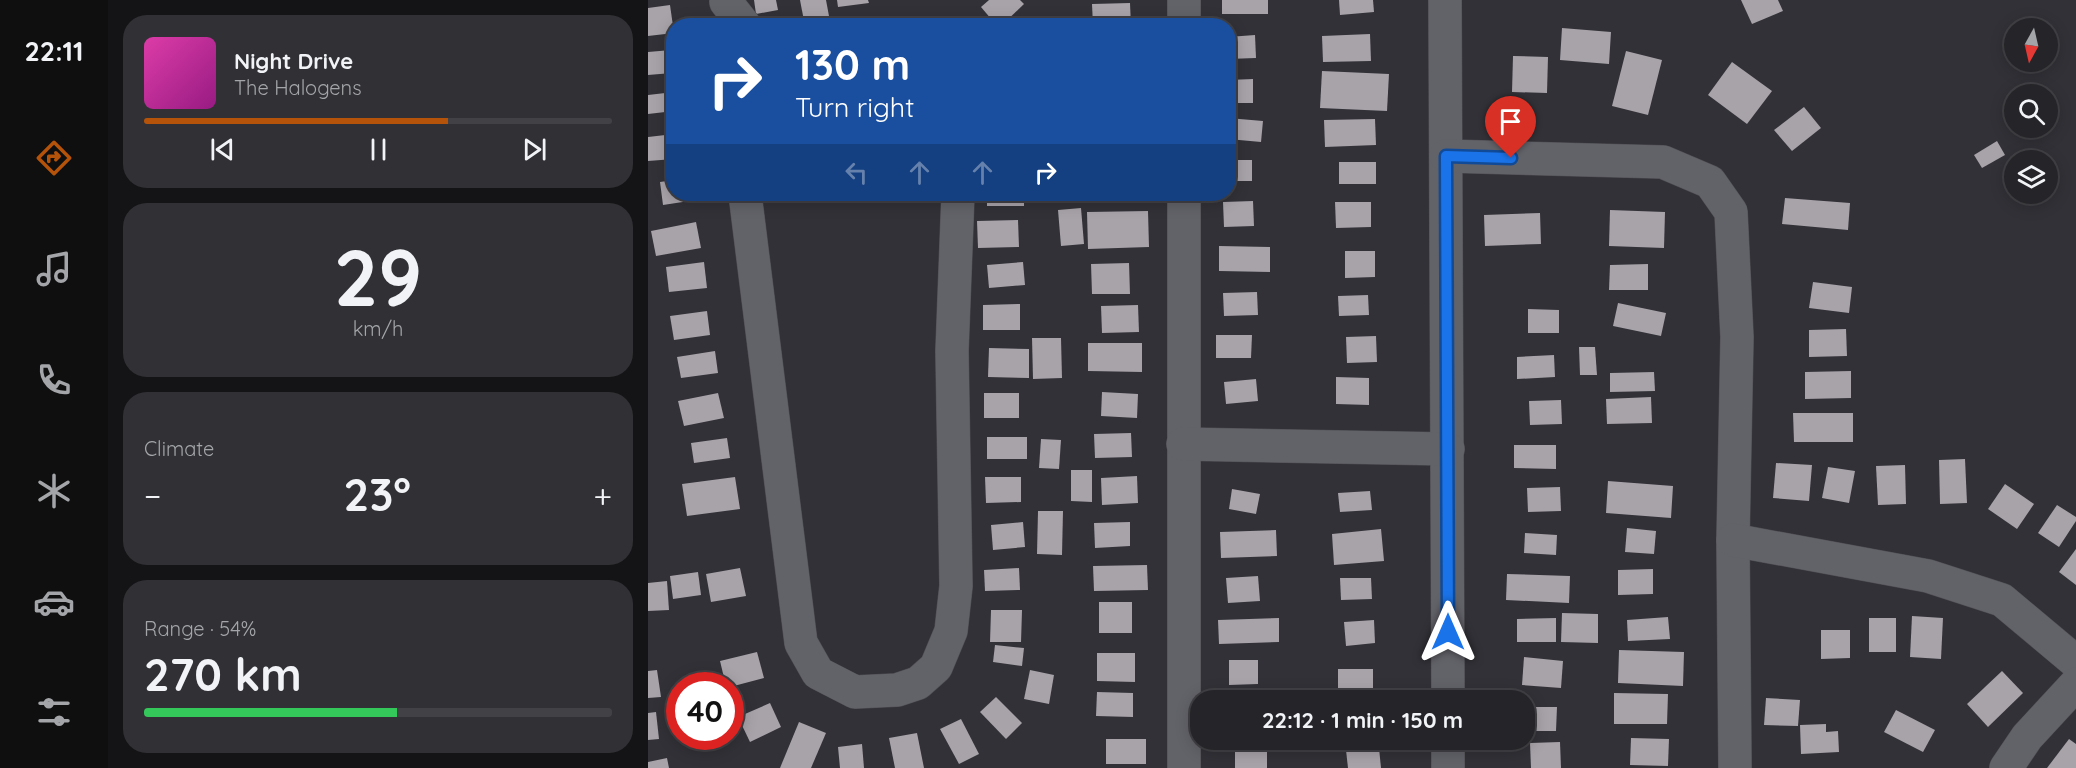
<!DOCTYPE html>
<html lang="en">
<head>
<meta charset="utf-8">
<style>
  :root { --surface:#252529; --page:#313135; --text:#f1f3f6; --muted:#a3a5a8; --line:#424246; --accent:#b45309 }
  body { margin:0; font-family:Quicksand,sans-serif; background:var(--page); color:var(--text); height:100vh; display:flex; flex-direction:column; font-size:22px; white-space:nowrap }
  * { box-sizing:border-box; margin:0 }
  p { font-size:20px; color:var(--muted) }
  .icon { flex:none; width:33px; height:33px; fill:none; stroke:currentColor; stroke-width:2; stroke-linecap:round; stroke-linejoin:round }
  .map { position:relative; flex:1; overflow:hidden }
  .details { display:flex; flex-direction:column; gap:15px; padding:15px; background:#141417; width:540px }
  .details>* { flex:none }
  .hud { position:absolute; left:18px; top:18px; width:570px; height:183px; border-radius:24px; box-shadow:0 3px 15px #0003,0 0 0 2px var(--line); background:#1a4fa0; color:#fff; overflow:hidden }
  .needle { width:39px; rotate:188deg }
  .controls { position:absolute; left:1356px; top:18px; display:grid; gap:12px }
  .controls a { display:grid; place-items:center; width:54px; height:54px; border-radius:50%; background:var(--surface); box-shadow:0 3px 15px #0003,0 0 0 2px var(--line); font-size:30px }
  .speed { position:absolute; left:18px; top:672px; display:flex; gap:12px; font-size:30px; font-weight:700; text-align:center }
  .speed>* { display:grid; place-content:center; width:78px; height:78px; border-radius:50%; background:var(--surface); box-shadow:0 3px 15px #0003,0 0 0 2px var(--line); line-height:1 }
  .speed .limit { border:9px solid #d22; background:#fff; color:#111 }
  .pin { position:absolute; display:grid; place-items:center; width:51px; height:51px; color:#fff; margin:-62px -26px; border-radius:50% 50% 50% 0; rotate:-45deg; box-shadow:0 0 6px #0007 }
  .pin .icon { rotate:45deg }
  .me { position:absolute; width:66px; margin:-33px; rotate:0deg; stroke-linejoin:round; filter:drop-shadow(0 0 4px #0008) }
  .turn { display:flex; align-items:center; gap:21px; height:126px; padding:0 30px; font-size:27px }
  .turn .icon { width:78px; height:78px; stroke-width:2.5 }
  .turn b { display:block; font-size:42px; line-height:51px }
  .lanes { display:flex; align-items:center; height:57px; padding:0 30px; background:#0003; justify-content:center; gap:30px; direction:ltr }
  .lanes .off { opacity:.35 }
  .big { font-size:45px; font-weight:700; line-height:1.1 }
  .details .tile { flex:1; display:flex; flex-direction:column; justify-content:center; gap:9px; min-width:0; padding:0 21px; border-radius:24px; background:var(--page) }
  .details .dial { align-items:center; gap:0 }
  .dial b { font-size:78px; line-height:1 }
  .song { display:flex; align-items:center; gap:18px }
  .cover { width:72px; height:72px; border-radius:9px; background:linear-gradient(135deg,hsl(320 70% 55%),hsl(310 70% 35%)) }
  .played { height:6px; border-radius:3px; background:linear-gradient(90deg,var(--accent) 65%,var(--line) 65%) }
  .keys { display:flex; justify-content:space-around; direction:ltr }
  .heat { display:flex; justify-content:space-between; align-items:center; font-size:33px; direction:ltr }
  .charge { height:9px; border-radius:4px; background:linear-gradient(90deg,#34c759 54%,var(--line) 0) }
  .trip { position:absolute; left:542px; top:690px; width:345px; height:60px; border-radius:24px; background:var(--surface); box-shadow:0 3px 15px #0003,0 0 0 2px var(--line); font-weight:700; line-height:60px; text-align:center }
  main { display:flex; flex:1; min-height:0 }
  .tabs { display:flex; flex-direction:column; width:108px; justify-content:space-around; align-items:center; background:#0f0f10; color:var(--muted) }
  .tabs .icon { width:42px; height:42px }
  .tabs .selected { color:var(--accent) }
  .tabs b { font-size:27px; color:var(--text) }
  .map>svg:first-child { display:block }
  .building { fill:#a8a2a9 }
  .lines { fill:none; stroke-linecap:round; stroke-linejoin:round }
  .minor-casing { stroke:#4e4e53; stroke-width:34 }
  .minor { stroke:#626269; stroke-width:33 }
  .route-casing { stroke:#114b97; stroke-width:15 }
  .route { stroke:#1a73e8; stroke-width:10 }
</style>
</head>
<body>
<main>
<nav class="tabs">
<b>22:11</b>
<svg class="icon selected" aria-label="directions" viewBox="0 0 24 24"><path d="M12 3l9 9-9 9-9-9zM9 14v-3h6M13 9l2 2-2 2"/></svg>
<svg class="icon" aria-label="music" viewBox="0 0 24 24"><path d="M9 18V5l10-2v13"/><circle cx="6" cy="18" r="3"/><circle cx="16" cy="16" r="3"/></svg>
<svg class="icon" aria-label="phone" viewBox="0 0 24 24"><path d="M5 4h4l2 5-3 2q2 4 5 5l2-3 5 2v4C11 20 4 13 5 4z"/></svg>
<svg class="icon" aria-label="climate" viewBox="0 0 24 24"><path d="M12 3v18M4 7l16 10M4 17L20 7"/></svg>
<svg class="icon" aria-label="car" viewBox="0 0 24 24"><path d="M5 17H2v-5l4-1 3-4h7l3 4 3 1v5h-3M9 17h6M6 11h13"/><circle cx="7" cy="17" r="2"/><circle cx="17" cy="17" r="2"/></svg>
<svg class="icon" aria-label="filters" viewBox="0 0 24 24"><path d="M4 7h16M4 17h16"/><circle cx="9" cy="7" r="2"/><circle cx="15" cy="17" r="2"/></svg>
</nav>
<section class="details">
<div class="tile">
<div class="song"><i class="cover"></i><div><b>Night Drive</b><p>The Halogens</p></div></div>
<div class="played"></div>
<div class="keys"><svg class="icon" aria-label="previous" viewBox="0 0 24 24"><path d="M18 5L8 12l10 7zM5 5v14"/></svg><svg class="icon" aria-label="pause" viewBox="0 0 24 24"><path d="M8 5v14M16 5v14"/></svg><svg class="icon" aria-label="next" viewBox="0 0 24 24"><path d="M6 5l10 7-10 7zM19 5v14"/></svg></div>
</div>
<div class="tile dial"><b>29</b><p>km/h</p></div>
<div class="tile"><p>Climate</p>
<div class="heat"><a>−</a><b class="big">23°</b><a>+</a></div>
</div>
<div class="tile"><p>Range · 54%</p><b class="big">270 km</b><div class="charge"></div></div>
</section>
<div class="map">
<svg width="1428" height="768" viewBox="0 0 1428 768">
  <rect width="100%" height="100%" fill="#313137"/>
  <g class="building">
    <polygon points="106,0 128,0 130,10 108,14"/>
    <polygon points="152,0 178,0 181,16 156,21"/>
    <polygon points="189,0 220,0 221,3 190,7"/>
    <polygon points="341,0 372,0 376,4 353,26 349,26 333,7"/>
    <rect x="574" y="0" width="46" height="14"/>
    <polygon points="691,0 725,0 726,12 692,15"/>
    <polygon points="1093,0 1130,0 1135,11 1104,24"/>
    <polygon points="482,3 483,26 445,26 444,4"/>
    <polygon points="22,5 26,33 0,36 0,8"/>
    <polygon points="914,28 963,32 961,64 912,60"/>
    <polygon points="722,34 723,61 675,62 674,36"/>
    <polygon points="607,35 608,58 580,59 580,37"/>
    <polygon points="23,50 24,73 0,75 0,52"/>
    <polygon points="978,51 1014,60 1000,115 964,106"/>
    <polygon points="865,56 900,57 899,93 864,92"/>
    <polygon points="1084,62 1124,91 1099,124 1060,95"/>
    <polygon points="674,71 741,74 739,111 672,108"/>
    <polygon points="605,79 605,103 580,103 580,80"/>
    <polygon points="26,92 26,111 0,114 0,95"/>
    <polygon points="1156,107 1173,128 1144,151 1126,130"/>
    <polygon points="580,118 615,121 613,142 580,139"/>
    <polygon points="727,119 728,145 677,147 676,120"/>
    <polygon points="26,134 26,159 0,161 0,137"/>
    <polygon points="1349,141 1357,155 1334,168 1326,155"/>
    <rect x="580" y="160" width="24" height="21"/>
    <rect x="691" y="162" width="37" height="22"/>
    <polygon points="26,180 26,194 47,194 48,200 15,205 12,182"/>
    <rect x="339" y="194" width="37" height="12"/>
    <polygon points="444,194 480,194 480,197 444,199"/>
    <polygon points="1137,198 1202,203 1200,230 1134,224"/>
    <polygon points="605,201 606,226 576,227 575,202"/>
    <polygon points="687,202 723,202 723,227 688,228"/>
    <polygon points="433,208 436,244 413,246 410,210"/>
    <polygon points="962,210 1017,212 1016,248 961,246"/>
    <polygon points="500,211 501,247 440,249 439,212"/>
    <polygon points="892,213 893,244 837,246 836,215"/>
    <polygon points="370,220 371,247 330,248 329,221"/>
    <polygon points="48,222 53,248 8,256 3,231"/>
    <polygon points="571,246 622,247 622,272 571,271"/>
    <polygon points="697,251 727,251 727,277 697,278"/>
    <polygon points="56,262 59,288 21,292 18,267"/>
    <polygon points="375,262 377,285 341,288 339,265"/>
    <polygon points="481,263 482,294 444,294 443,264"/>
    <polygon points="1000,264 1000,290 961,290 962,265"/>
    <polygon points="1165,282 1204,287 1201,313 1161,308"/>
    <polygon points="609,292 610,315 576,316 575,293"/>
    <polygon points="720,295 721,315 691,316 690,296"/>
    <polygon points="970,303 1018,313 1013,336 965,326"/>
    <polygon points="372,304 372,330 335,330 335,305"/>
    <polygon points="490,305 491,332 454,333 453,306"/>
    <polygon points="880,309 911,310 911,333 880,333"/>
    <polygon points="59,311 62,335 26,340 22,316"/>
    <polygon points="1198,329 1199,356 1161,357 1161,330"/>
    <polygon points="568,335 604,335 603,358 568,358"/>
    <polygon points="728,336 729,362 699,363 698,337"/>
    <polygon points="384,338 413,338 414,378 385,379"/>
    <polygon points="440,343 494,343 494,372 440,371"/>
    <polygon points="931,347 947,347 949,375 932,375"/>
    <polygon points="341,348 381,349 381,378 340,377"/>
    <polygon points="67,351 70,373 33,378 29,357"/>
    <polygon points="906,355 907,377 869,379 869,357"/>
    <polygon points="1203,371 1203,398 1157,399 1157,372"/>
    <polygon points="1006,372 1007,391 962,392 962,373"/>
    <polygon points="688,377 721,378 721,405 688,404"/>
    <polygon points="608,379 610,401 578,404 576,382"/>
    <polygon points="454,392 490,394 489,418 453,416"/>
    <polygon points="70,393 76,418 36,426 30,401"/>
    <rect x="336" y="393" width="35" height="25"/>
    <polygon points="1003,397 1004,423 959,424 958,399"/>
    <polygon points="913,400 914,424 882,425 881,401"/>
    <polygon points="1145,413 1205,413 1205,442 1146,442"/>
    <polygon points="483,433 484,457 447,458 446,434"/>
    <rect x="339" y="437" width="40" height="22"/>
    <polygon points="79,438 82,458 46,463 43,443"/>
    <polygon points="393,439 413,440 411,469 391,468"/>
    <polygon points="866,445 908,445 908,469 866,468"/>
    <polygon points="1317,459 1319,503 1292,504 1291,460"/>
    <polygon points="1128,463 1164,465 1161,501 1125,498"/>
    <polygon points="1257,465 1258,504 1230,505 1228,466"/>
    <polygon points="1180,467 1207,471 1201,503 1174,498"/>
    <polygon points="423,470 444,470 444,502 423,501"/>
    <polygon points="489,476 490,503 454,505 453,478"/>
    <polygon points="87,477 92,509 39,516 34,484"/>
    <polygon points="337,477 373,477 373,502 338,503"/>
    <polygon points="960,481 1025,486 1023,518 958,513"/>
    <polygon points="1357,484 1386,504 1369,529 1340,509"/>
    <polygon points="912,487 913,511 880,512 879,488"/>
    <polygon points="584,489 612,494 608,514 581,509"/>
    <polygon points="722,491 724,510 692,512 690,493"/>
    <polygon points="1409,505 1428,517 1428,521 1411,547 1390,533"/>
    <polygon points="390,511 415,511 414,555 389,554"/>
    <polygon points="375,522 377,547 345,550 343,525"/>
    <polygon points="482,522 482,546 447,548 446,523"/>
    <polygon points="979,528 1008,531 1006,554 977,552"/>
    <polygon points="733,529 736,561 686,565 684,534"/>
    <polygon points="628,530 629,556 573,558 572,532"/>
    <polygon points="877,533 909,535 908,555 876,553"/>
    <polygon points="1428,549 1428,585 1411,572"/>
    <polygon points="499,565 500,590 446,591 445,566"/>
    <polygon points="92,568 98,596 63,602 58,574"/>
    <polygon points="371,568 372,590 337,591 336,570"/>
    <polygon points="1005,569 1005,594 970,595 970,570"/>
    <polygon points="50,572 53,595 25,599 22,576"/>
    <polygon points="859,574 922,576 921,603 858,600"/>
    <polygon points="610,576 612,601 580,603 578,578"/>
    <polygon points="692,578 723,578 724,599 693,600"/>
    <polygon points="19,581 21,610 0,611 0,583"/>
    <rect x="451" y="602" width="33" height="31"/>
    <polygon points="343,610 374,610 373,642 342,642"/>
    <polygon points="914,613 950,614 950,643 913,642"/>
    <polygon points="1264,616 1295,618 1293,659 1262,657"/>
    <polygon points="1020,617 1022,639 980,641 979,620"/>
    <polygon points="631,618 631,642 571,644 570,620"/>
    <polygon points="908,618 908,642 869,642 869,619"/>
    <rect x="1221" y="618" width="27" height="34"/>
    <polygon points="726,620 727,643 698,646 696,622"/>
    <polygon points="1173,630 1202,630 1202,658 1173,659"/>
    <polygon points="347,645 376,648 374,666 345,662"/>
    <polygon points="971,650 1036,652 1035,686 970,683"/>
    <polygon points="109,652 116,678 82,687 78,686 72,661"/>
    <polygon points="449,653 487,653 487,682 449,681"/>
    <polygon points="876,657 915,661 913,688 874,685"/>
    <polygon points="581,660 610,660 610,684 581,685"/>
    <rect x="690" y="669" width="35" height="19"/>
    <polygon points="9,670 13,697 0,698 0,671"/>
    <polygon points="382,670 406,675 401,704 376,699"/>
    <polygon points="1354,671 1375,693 1340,727 1319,704"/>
    <polygon points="449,692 485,693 485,717 448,716"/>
    <polygon points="966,693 1020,694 1019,724 966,724"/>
    <polygon points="348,697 374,723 358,739 332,712"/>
    <polygon points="1118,698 1152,700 1150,726 1116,725"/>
    <polygon points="122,703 133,727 102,742 90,717"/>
    <polygon points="878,707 909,707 908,731 877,731"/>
    <polygon points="1248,710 1287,730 1275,752 1236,732"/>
    <polygon points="8,712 11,739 0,740 0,713"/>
    <polygon points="313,719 331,754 311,764 292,729"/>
    <polygon points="151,722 178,733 163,768 132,768"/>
    <polygon points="1178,724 1178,732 1190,731 1191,752 1153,754 1152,725"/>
    <polygon points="269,733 276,768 247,768 241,738"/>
    <polygon points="983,738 1021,739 1020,766 982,765"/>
    <rect x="458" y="739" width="40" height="25"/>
    <polygon points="1421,739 1428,744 1428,768 1399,768"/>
    <polygon points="912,742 913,768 883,768 882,743"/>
    <polygon points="214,744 216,768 192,768 190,747"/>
    <polygon points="587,746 619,747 619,768 587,768"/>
    <polygon points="731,748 733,768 700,768 698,750"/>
    <polygon points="19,758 21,768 0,768 0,762"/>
  </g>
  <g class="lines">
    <g class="minor-casing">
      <g id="minor">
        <polyline points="536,0 536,26"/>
        <polyline points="797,0 800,700"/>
        <polyline points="78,2 97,26"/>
        <polyline points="798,156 1015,162 1062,182 1083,212 1089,337 1085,540 1087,768"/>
        <polyline points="97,194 153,643 170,673 207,692 249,690 270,683 288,667 303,631 308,586 304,351 310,194"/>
        <polyline points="536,194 536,768"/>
        <polyline points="535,444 800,449"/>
        <polyline points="1085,540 1280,576 1354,600 1428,662"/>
        <polyline points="800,740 800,768"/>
        <polyline points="1358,768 1379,737 1428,684"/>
      </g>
    </g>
    <use href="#minor" class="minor"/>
  </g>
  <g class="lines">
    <g class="route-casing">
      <polyline id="route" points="800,632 798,156 863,158"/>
    </g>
    <use href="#route" class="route"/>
  </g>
</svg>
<div class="controls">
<a><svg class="needle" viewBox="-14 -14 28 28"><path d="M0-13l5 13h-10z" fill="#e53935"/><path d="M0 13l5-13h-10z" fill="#a3a5a8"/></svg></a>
<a><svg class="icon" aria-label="search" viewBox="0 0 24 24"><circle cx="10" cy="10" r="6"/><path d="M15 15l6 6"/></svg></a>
<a><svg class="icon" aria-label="layers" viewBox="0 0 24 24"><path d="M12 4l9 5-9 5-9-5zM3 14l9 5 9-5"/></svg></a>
</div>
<div class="speed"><div class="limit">40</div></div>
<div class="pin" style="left:863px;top:158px;background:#d93025"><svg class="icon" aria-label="arrive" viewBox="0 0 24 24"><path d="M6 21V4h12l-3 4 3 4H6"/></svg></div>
<svg class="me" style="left:800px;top:632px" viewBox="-20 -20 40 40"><path d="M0-17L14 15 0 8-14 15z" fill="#1a73e8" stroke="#fff" stroke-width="4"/></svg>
<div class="trip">22:12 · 1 min · 150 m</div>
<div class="hud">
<div class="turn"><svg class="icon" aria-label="right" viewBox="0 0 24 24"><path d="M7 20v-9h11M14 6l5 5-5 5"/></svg><div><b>130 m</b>Turn right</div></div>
<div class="lanes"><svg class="icon off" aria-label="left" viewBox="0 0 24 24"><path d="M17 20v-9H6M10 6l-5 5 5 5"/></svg><svg class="icon off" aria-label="ahead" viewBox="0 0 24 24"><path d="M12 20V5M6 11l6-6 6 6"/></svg><svg class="icon off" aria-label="ahead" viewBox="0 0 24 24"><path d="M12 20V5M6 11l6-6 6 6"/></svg><svg class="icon" aria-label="right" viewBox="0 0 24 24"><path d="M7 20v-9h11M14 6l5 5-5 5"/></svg></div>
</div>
</div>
</main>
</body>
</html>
